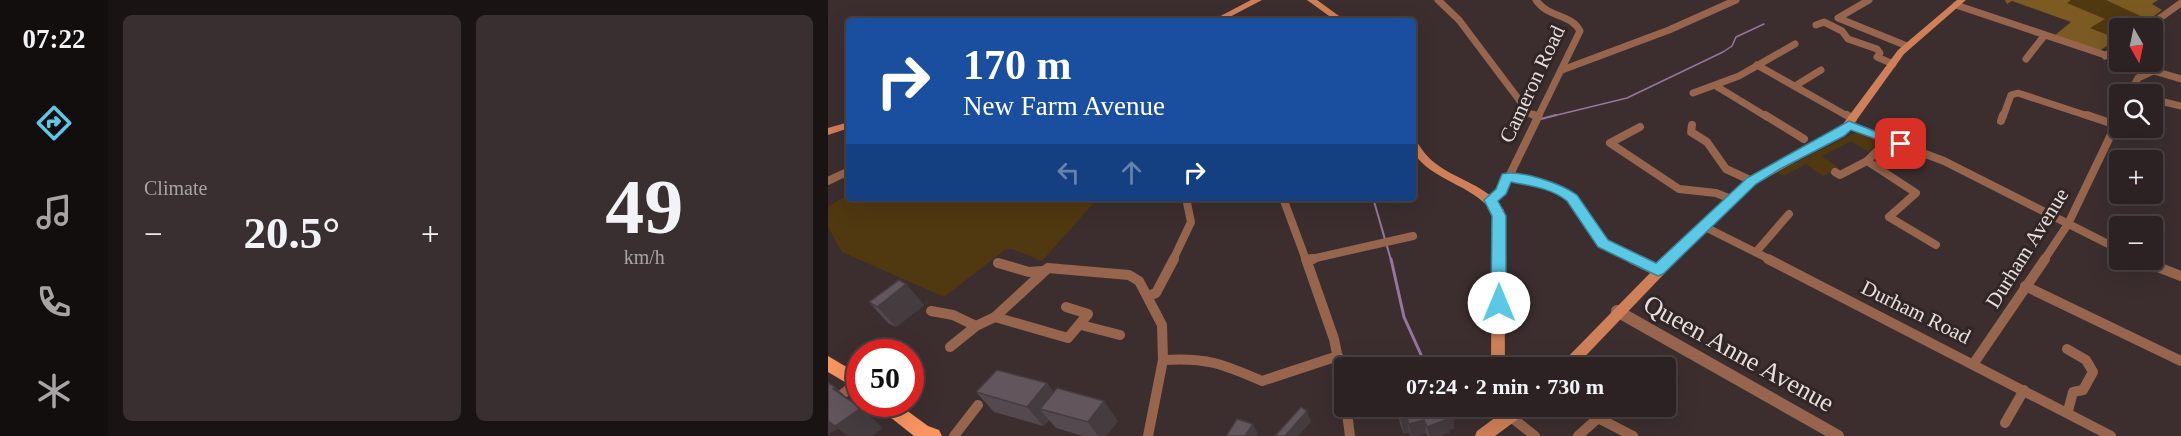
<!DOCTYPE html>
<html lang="en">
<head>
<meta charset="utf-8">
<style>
  :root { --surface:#2d2223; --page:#392f30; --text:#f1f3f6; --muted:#a7a4a6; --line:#483f41; --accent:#5bc8e6 }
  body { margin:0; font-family:"Times New Roman",serif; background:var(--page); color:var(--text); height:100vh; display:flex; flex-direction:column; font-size:22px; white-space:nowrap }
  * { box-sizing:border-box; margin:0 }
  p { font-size:20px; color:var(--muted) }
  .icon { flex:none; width:33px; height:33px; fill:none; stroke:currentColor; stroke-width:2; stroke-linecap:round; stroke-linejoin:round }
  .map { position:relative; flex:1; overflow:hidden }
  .side { display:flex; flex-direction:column; gap:15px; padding:15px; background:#191313; width:720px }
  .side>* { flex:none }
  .top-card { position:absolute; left:18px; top:18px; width:570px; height:183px; border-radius:6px; box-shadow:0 6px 24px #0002,0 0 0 2px var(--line); background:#1a4fa0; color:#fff; overflow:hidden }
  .needle { width:39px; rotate:171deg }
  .buttons { position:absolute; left:1281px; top:18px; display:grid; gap:12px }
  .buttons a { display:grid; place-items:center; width:54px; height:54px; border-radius:6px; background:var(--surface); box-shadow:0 6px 24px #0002,0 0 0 2px var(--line); font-size:30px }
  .speed { position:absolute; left:18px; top:339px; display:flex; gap:12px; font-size:30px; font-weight:700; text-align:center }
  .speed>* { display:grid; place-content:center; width:78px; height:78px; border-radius:50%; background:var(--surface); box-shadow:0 6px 24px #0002,0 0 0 2px var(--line); line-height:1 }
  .speed .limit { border:9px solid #d22; background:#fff; color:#111 }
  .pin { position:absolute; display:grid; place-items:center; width:51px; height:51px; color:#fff; margin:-26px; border-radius:12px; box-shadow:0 3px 9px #0006 }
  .me { position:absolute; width:66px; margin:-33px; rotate:0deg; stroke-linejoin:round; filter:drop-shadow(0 0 4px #0008) }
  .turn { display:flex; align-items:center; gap:21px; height:126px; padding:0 18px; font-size:27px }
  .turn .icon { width:78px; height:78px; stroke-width:2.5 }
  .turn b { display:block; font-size:42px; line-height:51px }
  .lanes { display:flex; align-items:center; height:57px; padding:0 18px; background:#0003; justify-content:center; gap:30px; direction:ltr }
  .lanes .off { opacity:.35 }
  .big { font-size:45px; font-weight:700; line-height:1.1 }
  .side .tile { flex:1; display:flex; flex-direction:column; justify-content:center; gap:9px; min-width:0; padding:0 21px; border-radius:9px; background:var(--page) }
  .side .dial { align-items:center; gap:0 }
  .dial b { font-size:78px; line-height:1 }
  .heat { display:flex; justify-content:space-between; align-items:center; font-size:33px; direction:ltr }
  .side .tiles { flex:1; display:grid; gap:15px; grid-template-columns:repeat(2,1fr) }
  .trip { position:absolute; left:506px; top:357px; width:342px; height:60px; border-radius:6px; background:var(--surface); box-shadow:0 6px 24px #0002,0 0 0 2px var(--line); font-weight:700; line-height:60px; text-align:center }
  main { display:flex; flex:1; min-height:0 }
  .tabs { display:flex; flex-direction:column; width:108px; justify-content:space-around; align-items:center; background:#120e0e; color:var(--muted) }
  .tabs .icon { width:42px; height:42px }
  .tabs .on { color:var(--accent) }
  .tabs b { font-size:27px; color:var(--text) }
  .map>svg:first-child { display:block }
  .green { fill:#503810 }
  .forest { fill:#7c5b23 }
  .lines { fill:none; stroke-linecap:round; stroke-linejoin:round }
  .stream-far2 { stroke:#9476a0; stroke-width:1.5 }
  .stream-far1 { stroke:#9476a0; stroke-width:2 }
  .stream { stroke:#9476a0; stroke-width:3 }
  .minor-far2 { stroke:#97654d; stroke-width:7 }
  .minor-far1 { stroke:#97654d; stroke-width:8 }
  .minor { stroke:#97654d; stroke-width:10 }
  .tertiary { stroke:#97654d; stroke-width:12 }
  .secondary { fill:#cf8059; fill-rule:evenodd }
  .primary { fill:#fa9461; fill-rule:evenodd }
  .wall { fill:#54494f }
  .shaded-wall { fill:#453c40 }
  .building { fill:#62555c; stroke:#453c40; stroke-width:1.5 }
  .route { fill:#5bc8e6; stroke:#3b8296; stroke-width:1.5 }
  .labels { text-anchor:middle; stroke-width:6; stroke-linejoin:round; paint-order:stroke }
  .street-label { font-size:21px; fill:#e7dede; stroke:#322525 }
  .near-street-label { font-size:26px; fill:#e7dede; stroke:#322525 }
</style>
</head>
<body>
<main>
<nav class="tabs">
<b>07:22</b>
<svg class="icon on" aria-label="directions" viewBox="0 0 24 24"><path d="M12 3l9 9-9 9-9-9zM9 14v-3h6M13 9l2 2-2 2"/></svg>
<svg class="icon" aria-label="music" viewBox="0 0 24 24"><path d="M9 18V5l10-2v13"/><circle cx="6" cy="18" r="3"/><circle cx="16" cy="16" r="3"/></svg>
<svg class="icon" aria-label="phone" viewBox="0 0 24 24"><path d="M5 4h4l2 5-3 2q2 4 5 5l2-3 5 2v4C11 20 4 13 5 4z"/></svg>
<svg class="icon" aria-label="climate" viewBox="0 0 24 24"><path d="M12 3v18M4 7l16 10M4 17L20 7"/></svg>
</nav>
<section class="side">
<div class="tiles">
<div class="tile"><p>Climate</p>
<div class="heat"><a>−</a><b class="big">20.5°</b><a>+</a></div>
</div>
<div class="tile dial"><b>49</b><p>km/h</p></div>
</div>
</section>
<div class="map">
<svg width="1353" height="436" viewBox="0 0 1353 436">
  <rect width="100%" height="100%" fill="#3c2e2f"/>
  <g class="green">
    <polygon points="1243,0 1278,0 1321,20 1307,28 1292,28 1290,39 1261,28 1276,19 1238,3"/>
    <path d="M1027,133C1035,132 1046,135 1051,142L1041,152L1023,141L994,156L1011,168L995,176L978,164L956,176L949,172Z"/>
    <polygon points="21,195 21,198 270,198 214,261 184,249 178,249 116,297 14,252 0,227 0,206"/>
  </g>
  <g class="forest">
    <polygon points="1177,0 1243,0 1239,3 1277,19 1262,28 1290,39 1271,51 1226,36 1243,22 1184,1 1179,4"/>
    <polygon points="1278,0 1330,0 1324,4 1334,10 1321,20"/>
  </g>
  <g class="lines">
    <polyline class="stream-far2" points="721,117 799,98 895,52 904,46 908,37 936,24"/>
    <g class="stream-far1">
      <polyline points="713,119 728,115"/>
      <polyline points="545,198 563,260"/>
    </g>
    <polyline class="stream" points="563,259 576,317 599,368"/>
    <g class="minor-far2">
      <polyline points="610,0 631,20 701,113 709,117"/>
      <path d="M708,0C720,18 744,14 752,31L710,117"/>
      <polyline points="1041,0 1010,18 1079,46"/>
      <polyline points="1128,5 1292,60"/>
      <polyline points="988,25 996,22 1014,31 1020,39 1049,49 1052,53 1049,57 1065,64"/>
      <polyline points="1318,28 1353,3"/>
      <polyline points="1277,56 1292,46"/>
      <polyline points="1198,59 1216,36"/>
      <polyline points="1295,62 1353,79"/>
      <polyline points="929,65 1021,117"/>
      <polyline points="734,70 841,30 908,0"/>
      <polyline points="888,86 939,117"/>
      <polyline points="967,86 993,70"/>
      <polyline points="865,93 911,76 967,44"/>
      <polyline points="1301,94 1310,78 1325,71"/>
      <polyline points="1324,99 1353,106"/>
      <polyline points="1175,117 1183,95 1190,93 1263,117"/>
    </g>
    <g class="minor-far1">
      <polyline points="706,115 709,117"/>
      <polyline points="937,115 976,139"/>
      <polyline points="1019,115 1025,119"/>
      <polyline points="1259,115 1288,125"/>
      <polyline points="1173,121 1175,115"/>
      <polyline points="864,125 863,132 879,142 898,169 924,181"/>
      <polyline points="1021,125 1116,161 1292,250"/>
      <polyline points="812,127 782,143 851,189 888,193 903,199"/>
      <polyline points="1039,161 1088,193 1061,217 1108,245"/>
      <polyline points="1007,172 1012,175 1039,161 1061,139"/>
      <path d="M679,177C702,181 724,184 744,198L775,244L807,260"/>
      <polyline points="0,181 21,171"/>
      <polyline points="455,198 478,260"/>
      <polyline points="663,200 674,191 711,115"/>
      <polyline points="875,226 943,260"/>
      <polyline points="928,252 961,214"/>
      <polyline points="345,260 363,222 358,198"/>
      <polyline points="479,260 585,236"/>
      <polyline points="1216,260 1240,224 1292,116"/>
    </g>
    <g class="minor">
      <polyline points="478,259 506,339 516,388"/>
      <polyline points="804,259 829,271"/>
      <polyline points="940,259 1283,436"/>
      <polyline points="479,260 485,259"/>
      <polyline points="1312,260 1353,276"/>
      <polyline points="170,263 201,272 214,271"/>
      <polyline points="1197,286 1353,361"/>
      <polyline points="320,296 328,293 346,259"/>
      <polyline points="103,311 125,315 148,326"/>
      <polyline points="167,317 240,338 260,314 238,307"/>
      <polyline points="253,325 292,335"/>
      <polyline points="122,347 148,326 167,317 220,268 301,275 311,281 334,325 335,360 320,436"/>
      <polyline points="1239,349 1258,360 1265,372 1255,390 1245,392 1240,411"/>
      <path d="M335,360C378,357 395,364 434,381L510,356"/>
      <polyline points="1146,363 1217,259"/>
      <polyline points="0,405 29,383"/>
      <polyline points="518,406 522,436"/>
      <polyline points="683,417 707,436"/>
      <polyline points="1177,423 1196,390"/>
      <polyline points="126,436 150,405"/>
      <polyline points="750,436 770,418 805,436"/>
    </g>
    <polyline class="tertiary" points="789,311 1010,436"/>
    <g class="secondary">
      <polygon points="423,0 434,0 394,21 383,21"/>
      <polygon points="479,0 489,0 518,21 508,21"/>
      <polygon points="1129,0 1138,0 1076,54 1020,132 928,184 879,229 746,368 729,368 871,223 920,178 1012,128 1070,50"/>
      <polygon points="21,122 21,128 0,135 0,128"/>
      <path d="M585,141L589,142C594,150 599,157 607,163C630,181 659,185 676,210L677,368H663L664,211C643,184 604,181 585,152Z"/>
      <polygon points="683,406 703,406 701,411 667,436 647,436 649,431"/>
    </g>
    <g class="primary">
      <polygon points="0,356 32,375 32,391 0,372"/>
      <polygon points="49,404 70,404 100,426 111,430 114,436 86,436 52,409"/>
    </g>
  </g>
  <g class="wall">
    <polygon points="78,284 96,305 68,327 60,323 41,302"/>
    <polygon points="219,383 225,392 290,421 278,436 255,436 228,428 221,420 215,426 166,412 148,392"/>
    <polygon points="573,406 628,406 629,415 625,416 626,428 621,430 622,432 612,436 599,436 598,433 589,436 582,436 581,432 576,434 572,424 570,410 573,409"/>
  </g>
  <g class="shaded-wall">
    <polygon points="78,284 96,305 68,327 49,307"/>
    <polygon points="219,383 234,403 212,409 221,420 215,426 199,407"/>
    <polygon points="7,387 29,407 5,389"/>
    <polygon points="276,401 290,421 278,436 270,436 260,422"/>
    <polygon points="620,406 628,406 629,415 625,416 626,428 621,430 622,432 612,436 601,436 599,427"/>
    <polygon points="33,408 55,428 44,436 19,436 7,426"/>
    <polygon points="479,411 483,422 470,436 457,436"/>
    <polygon points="579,418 581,432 576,434 573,420"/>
    <polygon points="596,420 598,433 589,436 583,436 581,424"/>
    <polygon points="0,421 10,429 0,434"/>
    <polygon points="425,424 430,434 428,436 417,436"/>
  </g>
  <g class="building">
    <polygon points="71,280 78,284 49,307 41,302"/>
    <polygon points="169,370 219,383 199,407 148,392"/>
    <polygon points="0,383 7,387 5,389 33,408 7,426 0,421"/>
    <polygon points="229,388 276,401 260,422 212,409"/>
    <polygon points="574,406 621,406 625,414 619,416 620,419 599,427 596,420 581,424 579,418 573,420 570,410 574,409"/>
    <polygon points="473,407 479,411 457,436 447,436"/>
    <polygon points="409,419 425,424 417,436 398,436"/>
  </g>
  <path class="route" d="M1021,121L1079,144L1073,148L1023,130L1016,136L952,169L928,184L835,274L830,276L770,247L739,201C723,188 703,186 683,182L678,194L670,201L678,216V303L671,308L663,303L664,216L656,200L668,189L674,174C692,169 734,184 749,195L780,240L828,263L919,178Z"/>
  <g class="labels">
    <g class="street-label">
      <text transform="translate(704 84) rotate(-65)" y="7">Cameron Road</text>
      <text transform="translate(1199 248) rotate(-58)" y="7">Durham Avenue</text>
      <text transform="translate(1088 312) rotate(26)" y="7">Durham Road</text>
    </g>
    <g class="near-street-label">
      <text transform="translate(911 353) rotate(29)" y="9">Queen Anne Avenue</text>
    </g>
  </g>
</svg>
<div class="buttons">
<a><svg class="needle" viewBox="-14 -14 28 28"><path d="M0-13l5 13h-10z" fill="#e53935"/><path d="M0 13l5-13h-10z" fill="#a7a4a6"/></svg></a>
<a><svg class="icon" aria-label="search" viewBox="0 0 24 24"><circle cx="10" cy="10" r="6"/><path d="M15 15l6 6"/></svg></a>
<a>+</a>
<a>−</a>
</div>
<div class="speed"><div class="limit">50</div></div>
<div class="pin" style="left:1073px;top:144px;background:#d93025"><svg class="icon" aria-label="arrive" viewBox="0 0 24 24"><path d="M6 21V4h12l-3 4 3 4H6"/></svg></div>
<svg class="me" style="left:671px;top:303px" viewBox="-20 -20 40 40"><circle r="19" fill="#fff"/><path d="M0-13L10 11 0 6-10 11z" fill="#5bc8e6"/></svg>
<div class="trip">07:24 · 2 min · 730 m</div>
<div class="top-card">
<div class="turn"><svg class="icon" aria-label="right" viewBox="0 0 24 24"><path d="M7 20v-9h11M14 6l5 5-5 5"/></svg><div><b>170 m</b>New Farm Avenue</div></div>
<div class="lanes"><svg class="icon off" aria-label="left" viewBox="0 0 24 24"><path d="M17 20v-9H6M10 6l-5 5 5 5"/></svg><svg class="icon off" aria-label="ahead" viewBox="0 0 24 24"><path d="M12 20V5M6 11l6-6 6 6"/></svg><svg class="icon" aria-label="right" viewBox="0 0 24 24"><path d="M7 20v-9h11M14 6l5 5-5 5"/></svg></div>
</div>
</div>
</main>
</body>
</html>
